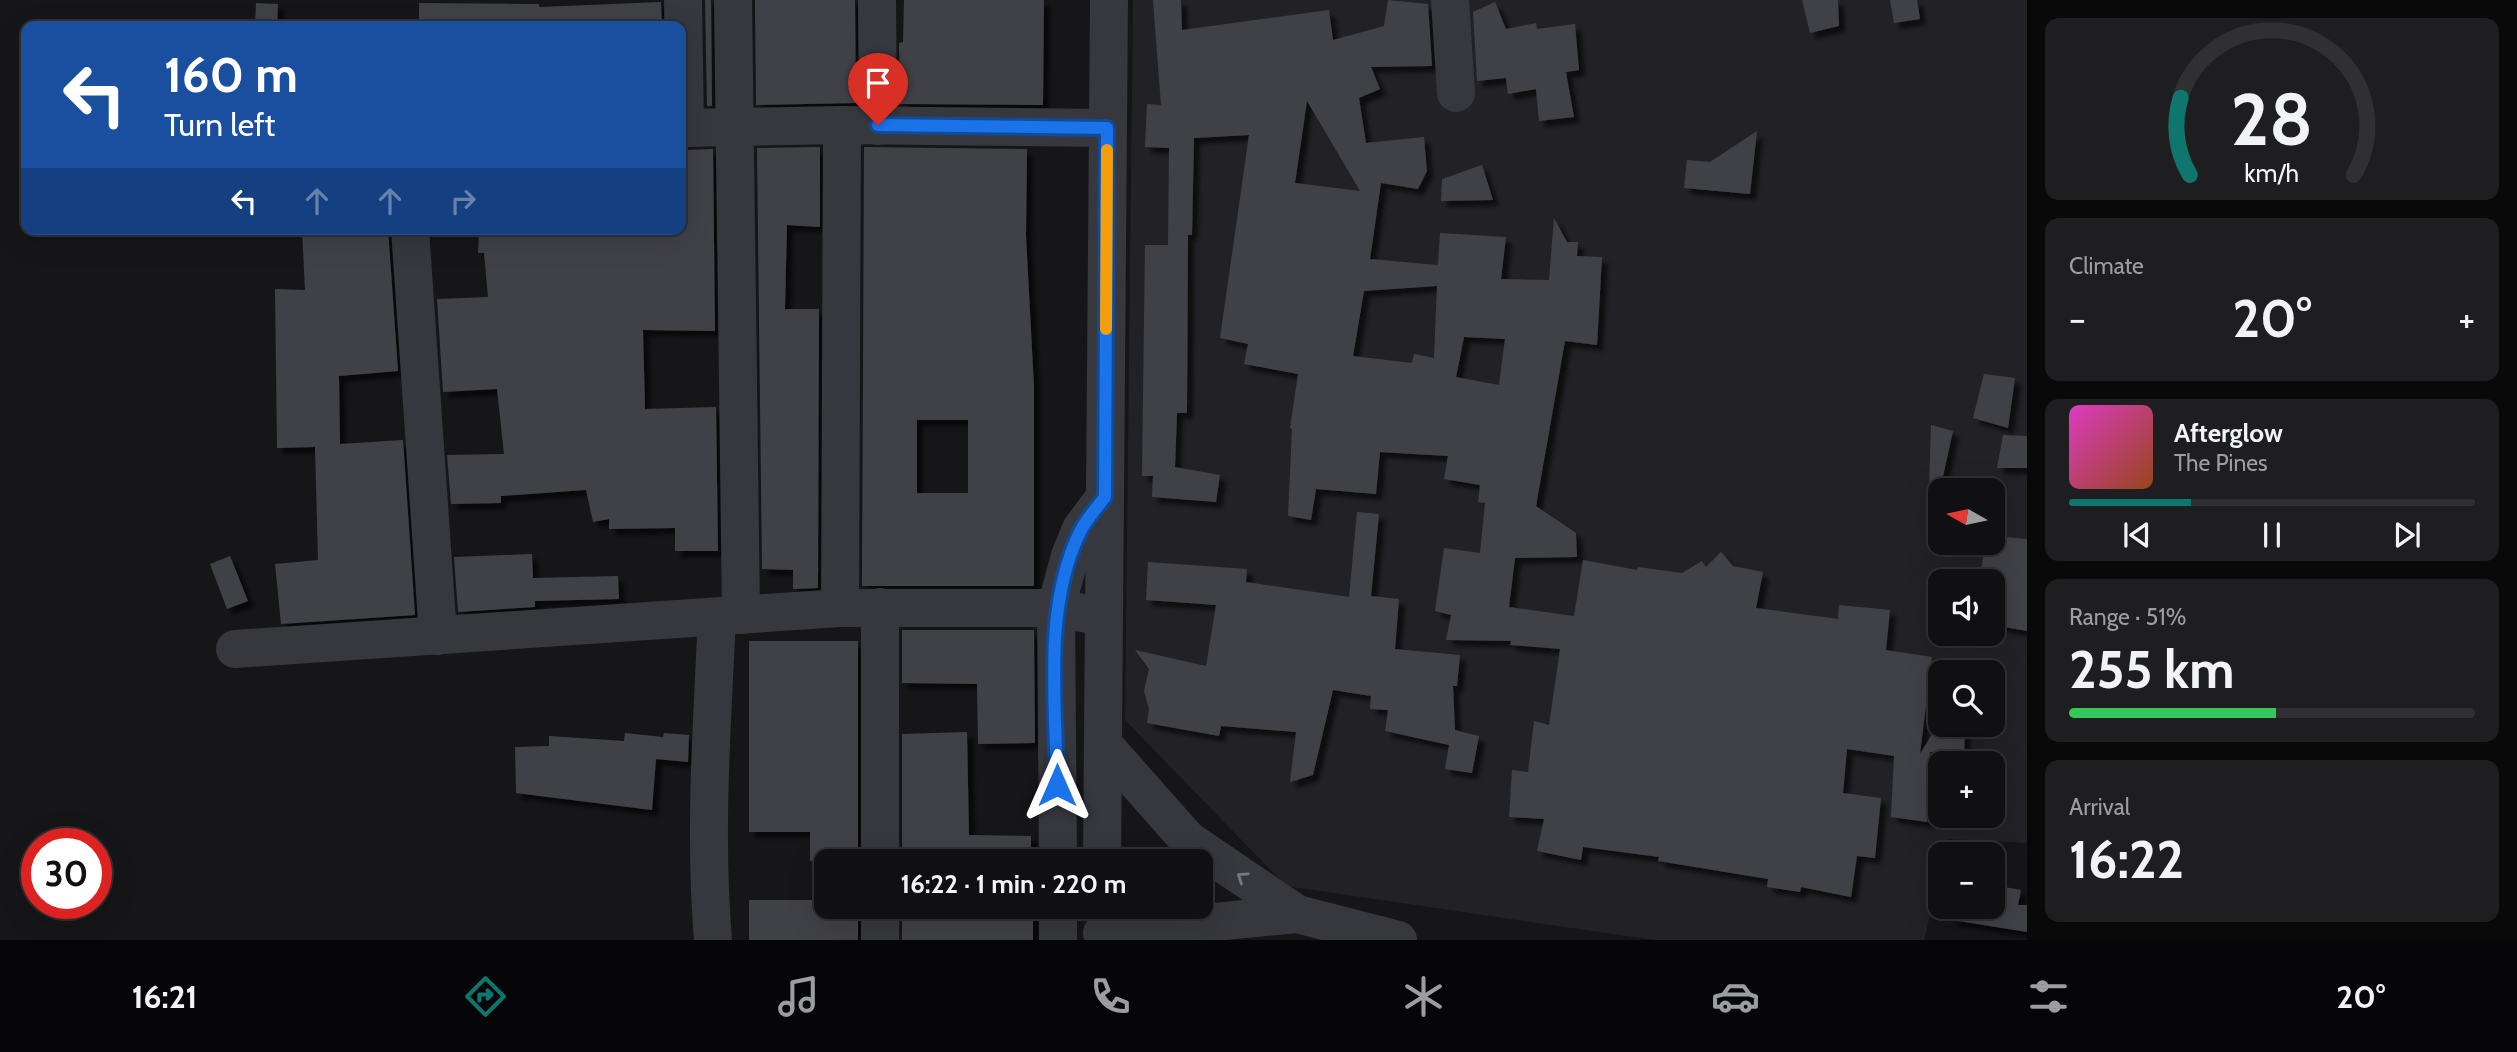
<!DOCTYPE html>
<html lang="en">
<head>
<meta charset="utf-8">
<style>
  :root { --surface:#101013; --page:#1e1e21; --text:#f1f3f6; --muted:#9c9da0; --line:#303033; --accent:#0f766e }
  body { margin:0; font-family:Cabin,sans-serif; background:var(--page); color:var(--text); height:100vh; display:flex; flex-direction:column; font-size:26px; white-space:nowrap }
  * { box-sizing:border-box; margin:0 }
  p { font-size:23px; color:var(--muted) }
  .icon { flex:none; width:38px; height:38px; fill:none; stroke:currentColor; stroke-width:2; stroke-linecap:round; stroke-linejoin:round }
  .map { position:relative; flex:1; overflow:hidden }
  .drawer { display:flex; flex-direction:column; gap:18px; padding:18px; background:#09090a; width:490px }
  .drawer>* { flex:none }
  .hud { position:absolute; left:21px; top:21px; width:665px; height:214px; border-radius:14px; box-shadow:0 7px 28px #0002,0 0 0 2px var(--line); background:#1a4fa0; color:#fff; overflow:hidden }
  .needle { width:46px; rotate:279deg }
  .fabs { position:absolute; left:1928px; top:478px; display:grid; gap:14px }
  .fabs a { display:grid; place-items:center; width:77px; height:77px; border-radius:14px; background:var(--surface); box-shadow:0 7px 28px #0002,0 0 0 2px var(--line); font-size:35px }
  .speed { position:absolute; left:21px; top:828px; display:flex; gap:14px; font-size:35px; font-weight:700; text-align:center }
  .speed>* { display:grid; place-content:center; width:91px; height:91px; border-radius:50%; background:var(--surface); box-shadow:0 7px 28px #0002,0 0 0 2px var(--line); line-height:1 }
  .speed .limit { border:10px solid #d22; background:#fff; color:#111 }
  .pin { position:absolute; display:grid; place-items:center; width:60px; height:60px; color:#fff; margin:-72px -30px; border-radius:50% 50% 50% 0; rotate:-45deg; box-shadow:0 0 7px #0007 }
  .pin .icon { rotate:45deg }
  .me { position:absolute; width:77px; margin:-38px; rotate:0deg; stroke-linejoin:round; filter:drop-shadow(0 0 5px #0008) }
  .turn { display:flex; align-items:center; gap:24px; height:147px; padding:0 28px; font-size:32px }
  .turn .icon { width:91px; height:91px; stroke-width:2.5 }
  .turn b { display:block; font-size:49px; line-height:60px }
  .lanes { display:flex; align-items:center; height:66px; padding:0 28px; background:#0003; justify-content:center; gap:35px; direction:ltr }
  .lanes .off { opacity:.35 }
  .big { font-size:52px; font-weight:800; line-height:1.1 }
  .drawer .tile { flex:1; display:flex; flex-direction:column; justify-content:center; gap:10px; min-width:0; padding:0 24px; border-radius:14px; background:var(--page) }
  .drawer .dial { align-items:center; gap:0 }
  .dial svg { height:182px; overflow:visible; fill:none; stroke:var(--line); stroke-width:7; stroke-linecap:round; text-anchor:middle }
  .dial text { fill:var(--text); stroke:none }
  .song { display:flex; align-items:center; gap:21px }
  .cover { width:84px; height:84px; border-radius:10px; background:linear-gradient(135deg,hsl(310 70% 55%),hsl(20 70% 35%)) }
  .played { height:7px; border-radius:4px; background:linear-gradient(90deg,var(--accent) 30%,var(--line) 30%) }
  .keys { display:flex; justify-content:space-around; direction:ltr }
  .heat { display:flex; justify-content:space-between; align-items:center; font-size:38px; direction:ltr }
  .charge { height:10px; border-radius:5px; background:linear-gradient(90deg,#34c759 51%,var(--line) 0) }
  .trip { position:absolute; left:814px; top:849px; width:399px; height:70px; border-radius:14px; background:var(--surface); box-shadow:0 7px 28px #0002,0 0 0 2px var(--line); font-weight:800; line-height:70px; text-align:center }
  .menu { display:flex; height:112px; justify-content:space-around; align-items:center; background:#060608; color:var(--muted) }
  .menu .icon { width:49px; height:49px }
  .menu .current { color:var(--accent) }
  .menu b { font-size:32px; color:var(--text) }
  main { display:flex; flex:1; min-height:0 }
  .map>svg:first-child { display:block }
  .built { fill:#222226; fill-rule:evenodd }
  .building { fill:#404146; fill-rule:evenodd; filter:url(#shadow) }
  .lines { fill:none; stroke-linecap:round; stroke-linejoin:round }
  .minor { stroke:#37383e; stroke-width:38 }
  .oneway { stroke:#757882 }
  .route-casing { stroke:#114b97; stroke-width:18 }
  .route { stroke:#1a73e8; stroke-width:12 }
  .slow { stroke:#f59e0b; stroke-width:12 }
</style>
</head>
<body>
<main>
<div class="map">
<svg width="2027" height="940" viewBox="0 0 2027 940">
  <defs>
    <filter id="shadow"><feDropShadow dx="6" dy="6" stdDeviation="2" flood-color="#0009"/></filter>
  </defs>
  <rect width="100%" height="100%" fill="#161619"/>
  <path class="built" d="M1133,0H2027V843L1948,839L1945,854H1941V871L1924,940H1654L1286,886L1125,720ZM1941,490H1993V542H1941ZM1941,581H1993V634H1941ZM1941,672H1993V724H1941ZM1941,763H1993V816H1941Z"/>
  <g class="building">
    <polygon points="705,0 711,0 712,106 707,106"/>
    <polygon points="755,0 855,0 856,103 756,105"/>
    <polygon points="904,0 1044,0 1043,105 900,104 899,43 903,42"/>
    <path d="M1153,0H1181L1182,30L1329,10L1333,40L1384,26L1388,0L1428,4L1432,66L1371,67L1380,89L1359,98L1366,143L1424,137L1427,171L1418,189L1381,183L1370,259L1438,265L1440,233L1506,237L1501,279L1549,280L1554,218L1567,242H1578L1577,256L1602,257L1597,345L1565,341L1536,506L1576,533L1577,557L1515,558L1509,607L1574,616L1583,560L1637,570L1638,567L1682,573L1702,561L1706,567L1721,552L1733,566L1763,572L1756,608L1838,619L1839,605L1890,610L1886,650L1932,657L1920,754L1934,731L1965,732L1964,754L1930,752L1927,822L1891,817L1894,756L1847,749L1843,793L1881,798L1875,858L1857,856L1851,897L1801,887L1800,892L1767,887L1768,879L1658,861L1659,857L1583,847L1581,860L1537,851L1544,819L1509,817L1512,770L1528,772L1534,721L1549,725L1560,649L1510,645L1511,641L1446,640L1451,615L1435,611L1444,548L1480,553L1485,503L1478,502L1480,485L1444,479L1448,456L1380,452L1376,494L1316,489L1311,520L1288,516L1292,429L1290,428L1298,374L1244,364L1248,344L1220,338L1249,135L1194,138L1192,235H1188L1187,413H1177L1175,467L1220,475L1216,502L1152,497L1153,476H1142L1145,245H1168L1169,148L1145,147L1147,104L1161,105ZM1307,101L1360,191L1295,183ZM1437,286L1434,358L1414,354L1412,363L1353,356L1364,291ZM1464,337L1505,339L1499,385L1456,377Z"/>
    <polygon points="1802,0 1838,0 1839,26 1810,33"/>
    <polygon points="1890,0 1917,0 1920,19 1894,23"/>
    <polygon points="661,2 662,26 419,26 419,3 539,4 539,7"/>
    <polygon points="1495,2 1506,29 1536,23 1537,29 1575,24 1579,70 1566,72 1574,117 1539,121 1536,89 1508,94 1506,78 1477,81 1473,12"/>
    <polygon points="256,3 278,4 277,26 255,26"/>
    <polygon points="1757,131 1750,194 1684,188 1687,160 1710,162"/>
    <polygon points="820,147 820,227 787,225 785,309 819,309 818,588 793,589 793,570 762,569 757,148"/>
    <path d="M864,147L1027,149L1026,236L1034,387V586H862ZM917,420H968V493H917Z"/>
    <polygon points="713,149 715,331 643,330 645,409 716,407 718,551 675,551 675,528 609,529 609,519 593,522 586,490 501,496 501,503 451,504 447,455 504,454 497,389 443,392 437,299 488,297 484,253 478,253 479,229 681,229 681,150"/>
    <polygon points="1482,165 1493,200 1441,201 1442,179"/>
    <polygon points="302,229 388,229 398,371 339,376 340,444 403,440 415,615 281,624 275,564 318,560 315,447 277,448 275,289 305,290"/>
    <polygon points="1984,374 2015,378 2008,428 1973,418"/>
    <polygon points="1931,425 1953,431 1940,490 1929,489"/>
    <polygon points="2003,435 2027,436 2027,468 1997,468"/>
    <polygon points="1357,512 1379,514 1371,596 1399,599 1395,649 1460,655 1457,686 1453,686 1455,730 1479,736 1472,773 1445,769 1449,745 1385,731 1388,710 1370,709 1371,696 1333,690 1313,775 1290,782 1296,732 1221,726 1219,736 1147,723 1149,709 1144,691 1149,669 1135,650 1206,666 1216,605 1146,600 1148,562 1247,569 1246,582 1349,597"/>
    <polygon points="1993,536 2027,539 2027,631 1993,625 1993,577 1980,575 1986,542 1993,542"/>
    <polygon points="532,554 533,578 618,576 619,599 535,601 535,607 458,612 454,557"/>
    <polygon points="230,556 248,601 227,609 210,564"/>
    <polygon points="902,630 1034,630 1035,743 978,744 977,684 902,683"/>
    <polygon points="749,641 858,641 858,861 810,861 810,832 749,832"/>
    <polygon points="967,732 969,835 1031,836 1031,861 902,861 902,734"/>
    <polygon points="625,733 663,737 664,733 689,735 688,762 656,759 652,810 516,793 515,747 549,746 549,736 624,741"/>
    <polygon points="1993,885 2021,890 2018,905 2027,905 2027,932 1952,920 1953,906 1993,906"/>
    <polygon points="749,900 826,900 826,906 858,906 858,940 749,940"/>
    <polygon points="973,906 1033,907 1033,940 902,940 902,909"/>
  </g>
  <g class="lines">
    <g class="minor">
      <polyline points="683,0 685,128"/>
      <polyline points="733,0 741,615"/>
      <polyline points="877,0 878,126"/>
      <polyline points="1450,0 1456,93"/>
      <polyline points="681,128 842,125 1107,128"/>
      <polyline points="410,229 438,636"/>
      <polyline points="880,607 880,861"/>
      <polyline points="840,608 842,125"/>
      <polyline points="235,649 840,608 1056,608 1104,617"/>
      <polyline points="1103,744 1188,840 1297,914 1398,940"/>
      <polyline points="1058,861 1056,608 1070,556 1081,529 1105,497"/>
      <polyline points="1102,861 1109,0"/>
      <polyline points="880,906 880,940"/>
      <polyline points="1058,906 1058,940"/>
      <polyline points="1102,933 1297,914"/>
      <path d="M713,940C704,833 712,724 717,617"/>
    </g>
  </g>
  <defs><path id="oneway-chevron" d="M-2-3.5L2.5 0L-2 3.5" fill="none" stroke-width="1.6" stroke-linecap="round" stroke-linejoin="round" transform="scale(1.75)"/></defs>
  <use class="oneway" href="#oneway-chevron" transform="translate(1242 877) rotate(-146)"/>
  <g class="lines">
    <g class="route-casing">
      <path id="route" d="M878,125L1107,128L1105,497C1097,508 1086,519 1080,532C1043,607 1056,703 1057,785"/>
    </g>
    <use href="#route" class="route"/>
    <polyline class="slow" points="1106,329 1107,150"/>
  </g>
</svg>
<div class="fabs">
<a><svg class="needle" viewBox="-14 -14 28 28"><path d="M0-13l5 13h-10z" fill="#e53935"/><path d="M0 13l5-13h-10z" fill="#9c9da0"/></svg></a>
<a><svg class="icon" aria-label="sound" viewBox="0 0 24 24"><path d="M4 9h4l5-4v14l-5-4H4zM17 9q2 3 0 6"/></svg></a>
<a><svg class="icon" aria-label="search" viewBox="0 0 24 24"><circle cx="10" cy="10" r="6"/><path d="M15 15l6 6"/></svg></a>
<a>+</a>
<a>−</a>
</div>
<div class="speed"><div class="limit">30</div></div>
<div class="pin" style="left:878px;top:125px;background:#d93025"><svg class="icon" aria-label="arrive" viewBox="0 0 24 24"><path d="M6 21V4h12l-3 4 3 4H6"/></svg></div>
<svg class="me" style="left:1057px;top:785px" viewBox="-20 -20 40 40"><path d="M0-17L14 15 0 8-14 15z" fill="#1a73e8" stroke="#fff" stroke-width="4"/></svg>
<div class="trip">16:22 · 1 min · 220 m</div>
<div class="hud">
<div class="turn"><svg class="icon" aria-label="left" viewBox="0 0 24 24"><path d="M17 20v-9H6M10 6l-5 5 5 5"/></svg><div><b>160 m</b>Turn left</div></div>
<div class="lanes"><svg class="icon" aria-label="left" viewBox="0 0 24 24"><path d="M17 20v-9H6M10 6l-5 5 5 5"/></svg><svg class="icon off" aria-label="ahead" viewBox="0 0 24 24"><path d="M12 20V5M6 11l6-6 6 6"/></svg><svg class="icon off" aria-label="ahead" viewBox="0 0 24 24"><path d="M12 20V5M6 11l6-6 6 6"/></svg><svg class="icon off" aria-label="right" viewBox="0 0 24 24"><path d="M7 20v-9h11M14 6l5 5-5 5"/></svg></div>
</div>
</div>
<section class="drawer">
<div class="tile dial"><svg viewBox="0 0 100 80">
<path d="M14 69A42 42 0 1 1 86 69"/>
<path d="M14 69A42 42 0 0 1 10 35" stroke="#0f766e"/>
<text x="50" y="56" font-size="32" font-weight="700">28</text>
<text x="50" y="72" font-size="11">km/h</text>
</svg></div>
<div class="tile"><p>Climate</p>
<div class="heat"><a>−</a><b class="big">20°</b><a>+</a></div>
</div>
<div class="tile">
<div class="song"><i class="cover"></i><div><b>Afterglow</b><p>The Pines</p></div></div>
<div class="played"></div>
<div class="keys"><svg class="icon" aria-label="previous" viewBox="0 0 24 24"><path d="M18 5L8 12l10 7zM5 5v14"/></svg><svg class="icon" aria-label="pause" viewBox="0 0 24 24"><path d="M8 5v14M16 5v14"/></svg><svg class="icon" aria-label="next" viewBox="0 0 24 24"><path d="M6 5l10 7-10 7zM19 5v14"/></svg></div>
</div>
<div class="tile"><p>Range · 51%</p><b class="big">255 km</b><div class="charge"></div></div>
<div class="tile"><p>Arrival</p><b class="big">16:22</b></div>
</section>
</main>
<nav class="menu">
<b>16:21</b>
<svg class="icon current" aria-label="directions" viewBox="0 0 24 24"><path d="M12 3l9 9-9 9-9-9zM9 14v-3h6M13 9l2 2-2 2"/></svg>
<svg class="icon" aria-label="music" viewBox="0 0 24 24"><path d="M9 18V5l10-2v13"/><circle cx="6" cy="18" r="3"/><circle cx="16" cy="16" r="3"/></svg>
<svg class="icon" aria-label="phone" viewBox="0 0 24 24"><path d="M5 4h4l2 5-3 2q2 4 5 5l2-3 5 2v4C11 20 4 13 5 4z"/></svg>
<svg class="icon" aria-label="climate" viewBox="0 0 24 24"><path d="M12 3v18M4 7l16 10M4 17L20 7"/></svg>
<svg class="icon" aria-label="car" viewBox="0 0 24 24"><path d="M5 17H2v-5l4-1 3-4h7l3 4 3 1v5h-3M9 17h6M6 11h13"/><circle cx="7" cy="17" r="2"/><circle cx="17" cy="17" r="2"/></svg>
<svg class="icon" aria-label="filters" viewBox="0 0 24 24"><path d="M4 7h16M4 17h16"/><circle cx="9" cy="7" r="2"/><circle cx="15" cy="17" r="2"/></svg>
<b>20°</b>
</nav>
</body>
</html>
